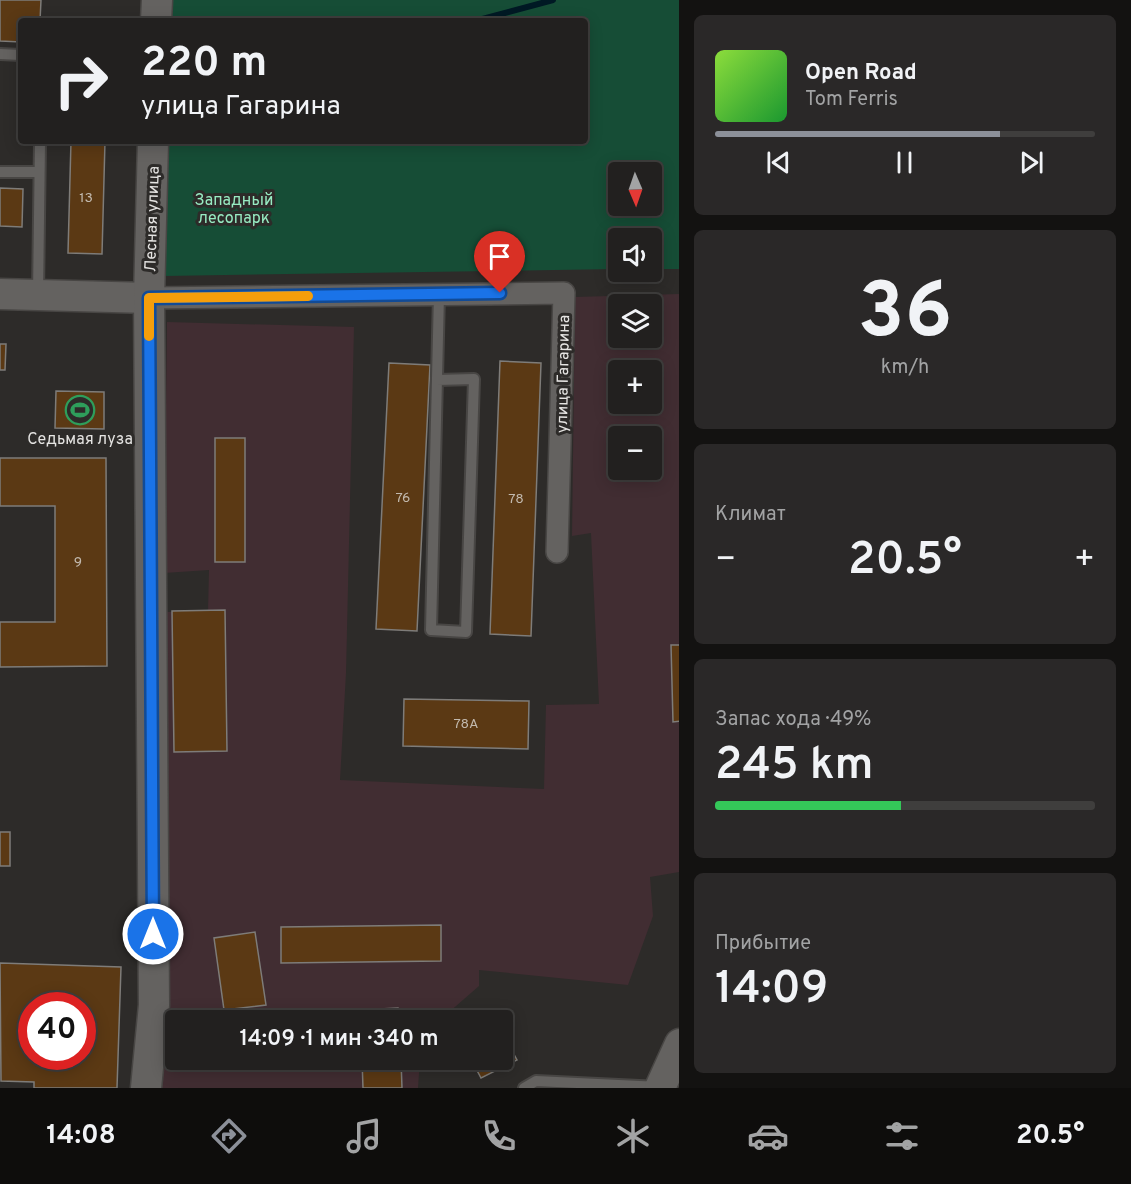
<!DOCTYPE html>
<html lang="ru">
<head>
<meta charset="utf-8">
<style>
  :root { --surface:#22201f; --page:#2a2828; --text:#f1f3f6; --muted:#a2a3a4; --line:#3f3e3d; --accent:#8c9099 }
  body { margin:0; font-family:Overpass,sans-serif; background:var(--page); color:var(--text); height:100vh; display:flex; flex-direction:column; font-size:22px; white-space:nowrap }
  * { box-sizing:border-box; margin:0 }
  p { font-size:20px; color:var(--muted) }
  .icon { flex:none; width:33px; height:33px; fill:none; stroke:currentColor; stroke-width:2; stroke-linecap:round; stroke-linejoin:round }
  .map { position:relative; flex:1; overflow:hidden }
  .sheet { display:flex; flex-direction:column; gap:15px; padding:15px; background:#131211; width:452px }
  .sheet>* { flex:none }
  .hud { position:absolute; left:18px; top:18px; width:570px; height:126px; border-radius:6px; box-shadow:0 3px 15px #0003,0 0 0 2px var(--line); background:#22201f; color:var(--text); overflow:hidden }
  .needle { width:39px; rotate:178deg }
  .tools { position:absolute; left:608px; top:162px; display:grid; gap:12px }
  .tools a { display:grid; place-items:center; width:54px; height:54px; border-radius:6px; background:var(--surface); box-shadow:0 3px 15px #0003,0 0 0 2px var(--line); font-size:30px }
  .speed { position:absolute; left:18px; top:992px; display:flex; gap:12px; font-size:30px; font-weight:700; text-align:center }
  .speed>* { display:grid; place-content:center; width:78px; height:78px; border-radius:50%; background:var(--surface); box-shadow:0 3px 15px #0003,0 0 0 2px var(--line); line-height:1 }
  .speed .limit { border:9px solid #d22; background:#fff; color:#111 }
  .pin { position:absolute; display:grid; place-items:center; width:51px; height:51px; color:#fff; margin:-62px -26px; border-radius:50% 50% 50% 0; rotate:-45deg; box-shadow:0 0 6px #0007 }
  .pin .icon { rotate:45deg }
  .me { position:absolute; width:66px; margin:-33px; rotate:0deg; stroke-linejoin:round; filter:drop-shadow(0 0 4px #0008) }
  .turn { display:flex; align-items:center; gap:21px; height:126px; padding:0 24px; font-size:27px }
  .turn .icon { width:78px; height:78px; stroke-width:2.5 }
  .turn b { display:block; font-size:42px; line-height:51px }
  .big { font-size:45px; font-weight:600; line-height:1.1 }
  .sheet .card { flex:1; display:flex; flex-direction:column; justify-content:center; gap:9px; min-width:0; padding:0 21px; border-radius:9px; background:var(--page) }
  .sheet .dial { align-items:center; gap:0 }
  .dial b { font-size:78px; line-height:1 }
  .song { display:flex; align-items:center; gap:18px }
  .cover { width:72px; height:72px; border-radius:9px; background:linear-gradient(135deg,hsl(90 70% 55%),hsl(130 70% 35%)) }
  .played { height:6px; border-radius:3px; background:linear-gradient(90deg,var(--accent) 75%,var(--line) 75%) }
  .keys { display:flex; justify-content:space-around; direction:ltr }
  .heat { display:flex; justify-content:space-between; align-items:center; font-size:33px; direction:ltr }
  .charge { height:9px; border-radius:4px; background:linear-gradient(90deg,#34c759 49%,var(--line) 0) }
  .trip { position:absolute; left:165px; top:1010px; width:348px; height:60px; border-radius:6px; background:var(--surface); box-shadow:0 3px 15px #0003,0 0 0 2px var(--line); font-weight:600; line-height:60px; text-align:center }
  .tabs { display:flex; height:96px; justify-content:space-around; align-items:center; background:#0e0d0c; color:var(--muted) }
  .tabs .icon { width:42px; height:42px }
  .tabs .active { color:var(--accent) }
  .tabs b { font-size:27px; color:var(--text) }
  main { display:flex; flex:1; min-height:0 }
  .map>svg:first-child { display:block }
  .industrial { fill:#412d32; fill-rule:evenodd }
  .green { fill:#164d36; fill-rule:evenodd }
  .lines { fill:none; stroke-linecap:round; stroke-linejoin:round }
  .stream { stroke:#001924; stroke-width:6 }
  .building { fill:#5b3914; stroke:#7e7c79; stroke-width:1.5; fill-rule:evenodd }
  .lane-casing { stroke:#484644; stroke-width:14 }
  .street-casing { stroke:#484644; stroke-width:24 }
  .secondary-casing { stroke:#484644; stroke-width:33 }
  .lane { stroke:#646260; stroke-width:10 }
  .street { stroke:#646260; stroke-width:21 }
  .secondary { stroke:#646260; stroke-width:30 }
  .route-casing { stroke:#114b97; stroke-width:15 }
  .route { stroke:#1a73e8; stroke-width:10 }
  .slow { stroke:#f59e0b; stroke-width:10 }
  .labels { text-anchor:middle; stroke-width:6; stroke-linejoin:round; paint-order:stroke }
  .number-label { font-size:14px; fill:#c2b9ae }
  .park-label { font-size:16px; fill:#97ebc2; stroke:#2d2b29 }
  .street-label { font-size:16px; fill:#e5e4e2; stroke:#2d2b29 }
  .poi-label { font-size:16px; fill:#e5e4e2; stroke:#2d2b29 }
</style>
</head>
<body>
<main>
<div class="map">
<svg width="680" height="1088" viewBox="0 0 680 1088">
  <rect width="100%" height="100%" fill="#2d2b29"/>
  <path class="industrial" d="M679,294V872L650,877L653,916L628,985L479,970V986L440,1020H176V1059H420L418,1088H161L167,905L165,612H208L209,570L164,573L167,322L354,327L346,673L340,780L544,789L546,705L599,704L591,533L572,536L575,297ZM618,304H651V338H618ZM618,370H651V404H618ZM618,436H651V470H618Z"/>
  <path class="green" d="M172,0H679V269H651V238H618V269L164,276L168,141H585V21H172ZM618,172H651V206H618Z"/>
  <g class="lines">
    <polyline class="stream" points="475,21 553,0"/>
  </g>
  <g class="building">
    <polygon points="0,0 41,0 40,21 21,21 21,42 0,41"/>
    <polygon points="71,141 105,141 102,254 68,253"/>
    <polygon points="0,188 23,189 22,227 0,226"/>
    <polygon points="0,344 6,344 5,370 0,370"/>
    <polygon points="500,361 541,363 531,636 490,634"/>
    <polygon points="389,363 430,365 417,631 376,629"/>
    <polygon points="56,391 104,392 104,429 55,428"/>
    <rect x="215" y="438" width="30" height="124"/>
    <polygon points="0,458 106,458 107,666 0,667 0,622 55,622 55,506 0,506"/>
    <polygon points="225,610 227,751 174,752 172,611"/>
    <polygon points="671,645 680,645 680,721 673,722"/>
    <polygon points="404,699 529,701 528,749 403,746"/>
    <rect x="0" y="832" width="10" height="34"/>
    <polygon points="441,925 441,961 281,963 281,927"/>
    <polygon points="255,932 266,1005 224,1010 214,938"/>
    <path d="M0,963L121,967L117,1088H34V1082L1,1081ZM32,1005H82V1056H32Z"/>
    <polygon points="398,1008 399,1020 360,1020 360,1010"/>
    <polygon points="506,1040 517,1060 481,1078 471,1059 502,1059 502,1042"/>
    <polygon points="362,1059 401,1059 402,1088 363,1088"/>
  </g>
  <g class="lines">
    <g class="lane-casing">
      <g id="lane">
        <polyline points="0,54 21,55"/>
        <polyline points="0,172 39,172"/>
        <polyline points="38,295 40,141"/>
        <polyline points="437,380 474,379 466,632 431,630 439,294"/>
        <polyline points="524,1088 536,1081 660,1087"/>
      </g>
    </g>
    <g class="street-casing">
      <polyline id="street" points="149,298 564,293 557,552"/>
    </g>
    <g class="secondary-casing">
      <g id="secondary">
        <polyline points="156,21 157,0"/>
        <polyline points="0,294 149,298"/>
        <polyline points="146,1088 154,1005 149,298 153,141"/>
        <polyline points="660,1088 680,1044"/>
      </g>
    </g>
    <use href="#lane" class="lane"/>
    <use href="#street" class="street"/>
    <use href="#secondary" class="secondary"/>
  </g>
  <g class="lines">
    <g class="route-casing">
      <polyline id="route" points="153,934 149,298 500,293"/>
    </g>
    <use href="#route" class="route"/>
    <polyline class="slow" points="149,336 149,298 308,296"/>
  </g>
  <defs>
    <g id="stadium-ring" transform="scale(1.5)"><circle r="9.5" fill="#2d2b29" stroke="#2e9e5b" stroke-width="1.5"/><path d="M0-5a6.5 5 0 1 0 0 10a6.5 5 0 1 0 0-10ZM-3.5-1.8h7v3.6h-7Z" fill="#2e9e5b"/></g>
  </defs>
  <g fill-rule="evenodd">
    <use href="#stadium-ring" x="80" y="410"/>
  </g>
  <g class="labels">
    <g class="number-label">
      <text x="86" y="202">13</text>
      <text x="403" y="502">76</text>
      <text x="516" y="503">78</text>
      <text x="78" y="566">9</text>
      <text x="466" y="728">78А</text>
    </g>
    <g class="park-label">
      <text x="234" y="205">Западный<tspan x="234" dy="18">лесопарк</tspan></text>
    </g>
    <g class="street-label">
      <text transform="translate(151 219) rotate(-88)" y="6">Лесная улица</text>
      <text transform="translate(562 374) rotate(-89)" y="6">улица Гагарина</text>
    </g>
    <g class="poi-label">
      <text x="80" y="444">Седьмая луза</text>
    </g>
  </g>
</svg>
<div class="tools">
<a><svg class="needle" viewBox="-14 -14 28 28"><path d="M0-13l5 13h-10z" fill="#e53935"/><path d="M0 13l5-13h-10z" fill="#a2a3a4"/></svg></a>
<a><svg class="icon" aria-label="sound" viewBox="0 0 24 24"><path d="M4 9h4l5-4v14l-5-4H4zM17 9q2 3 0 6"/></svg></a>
<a><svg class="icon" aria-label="layers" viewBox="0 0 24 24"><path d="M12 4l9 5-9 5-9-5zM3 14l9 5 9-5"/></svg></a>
<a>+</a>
<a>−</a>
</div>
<div class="speed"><div class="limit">40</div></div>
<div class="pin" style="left:500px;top:293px;background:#d93025"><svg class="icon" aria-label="arrive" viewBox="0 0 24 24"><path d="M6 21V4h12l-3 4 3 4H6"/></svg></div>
<svg class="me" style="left:153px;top:934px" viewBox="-20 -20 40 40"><circle r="17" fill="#1a73e8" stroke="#fff" stroke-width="3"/><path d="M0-11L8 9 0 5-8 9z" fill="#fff"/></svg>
<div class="trip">14:09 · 1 мин · 340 m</div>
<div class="hud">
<div class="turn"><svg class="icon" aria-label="right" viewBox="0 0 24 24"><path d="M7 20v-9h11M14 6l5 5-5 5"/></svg><div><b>220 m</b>улица Гагарина</div></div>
</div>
</div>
<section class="sheet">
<div class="card">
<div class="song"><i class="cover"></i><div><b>Open Road</b><p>Tom Ferris</p></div></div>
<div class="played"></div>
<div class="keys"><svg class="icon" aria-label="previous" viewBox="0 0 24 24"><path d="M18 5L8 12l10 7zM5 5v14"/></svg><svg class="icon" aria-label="pause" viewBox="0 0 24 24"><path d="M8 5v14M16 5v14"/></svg><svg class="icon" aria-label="next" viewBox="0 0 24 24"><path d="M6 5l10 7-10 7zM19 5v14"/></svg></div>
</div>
<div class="card dial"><b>36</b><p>km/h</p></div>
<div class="card"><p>Климат</p>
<div class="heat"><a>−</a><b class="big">20.5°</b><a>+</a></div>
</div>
<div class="card"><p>Запас хода · 49%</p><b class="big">245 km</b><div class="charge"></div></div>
<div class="card"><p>Прибытие</p><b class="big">14:09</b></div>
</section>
</main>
<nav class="tabs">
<b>14:08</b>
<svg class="icon active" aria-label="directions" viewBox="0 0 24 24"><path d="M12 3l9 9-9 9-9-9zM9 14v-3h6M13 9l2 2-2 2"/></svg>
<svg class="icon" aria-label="music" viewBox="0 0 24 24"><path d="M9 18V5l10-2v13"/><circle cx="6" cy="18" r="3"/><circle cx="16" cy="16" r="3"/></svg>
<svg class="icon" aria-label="phone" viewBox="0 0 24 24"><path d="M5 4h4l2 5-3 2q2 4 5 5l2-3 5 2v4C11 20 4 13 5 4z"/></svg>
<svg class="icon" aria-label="climate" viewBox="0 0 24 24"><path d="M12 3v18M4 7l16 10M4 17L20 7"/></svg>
<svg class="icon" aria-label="car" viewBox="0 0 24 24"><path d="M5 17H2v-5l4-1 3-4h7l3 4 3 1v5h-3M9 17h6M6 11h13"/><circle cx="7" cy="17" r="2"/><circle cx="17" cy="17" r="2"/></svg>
<svg class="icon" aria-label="filters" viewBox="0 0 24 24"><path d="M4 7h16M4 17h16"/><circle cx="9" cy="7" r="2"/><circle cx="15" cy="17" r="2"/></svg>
<b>20.5°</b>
</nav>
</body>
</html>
